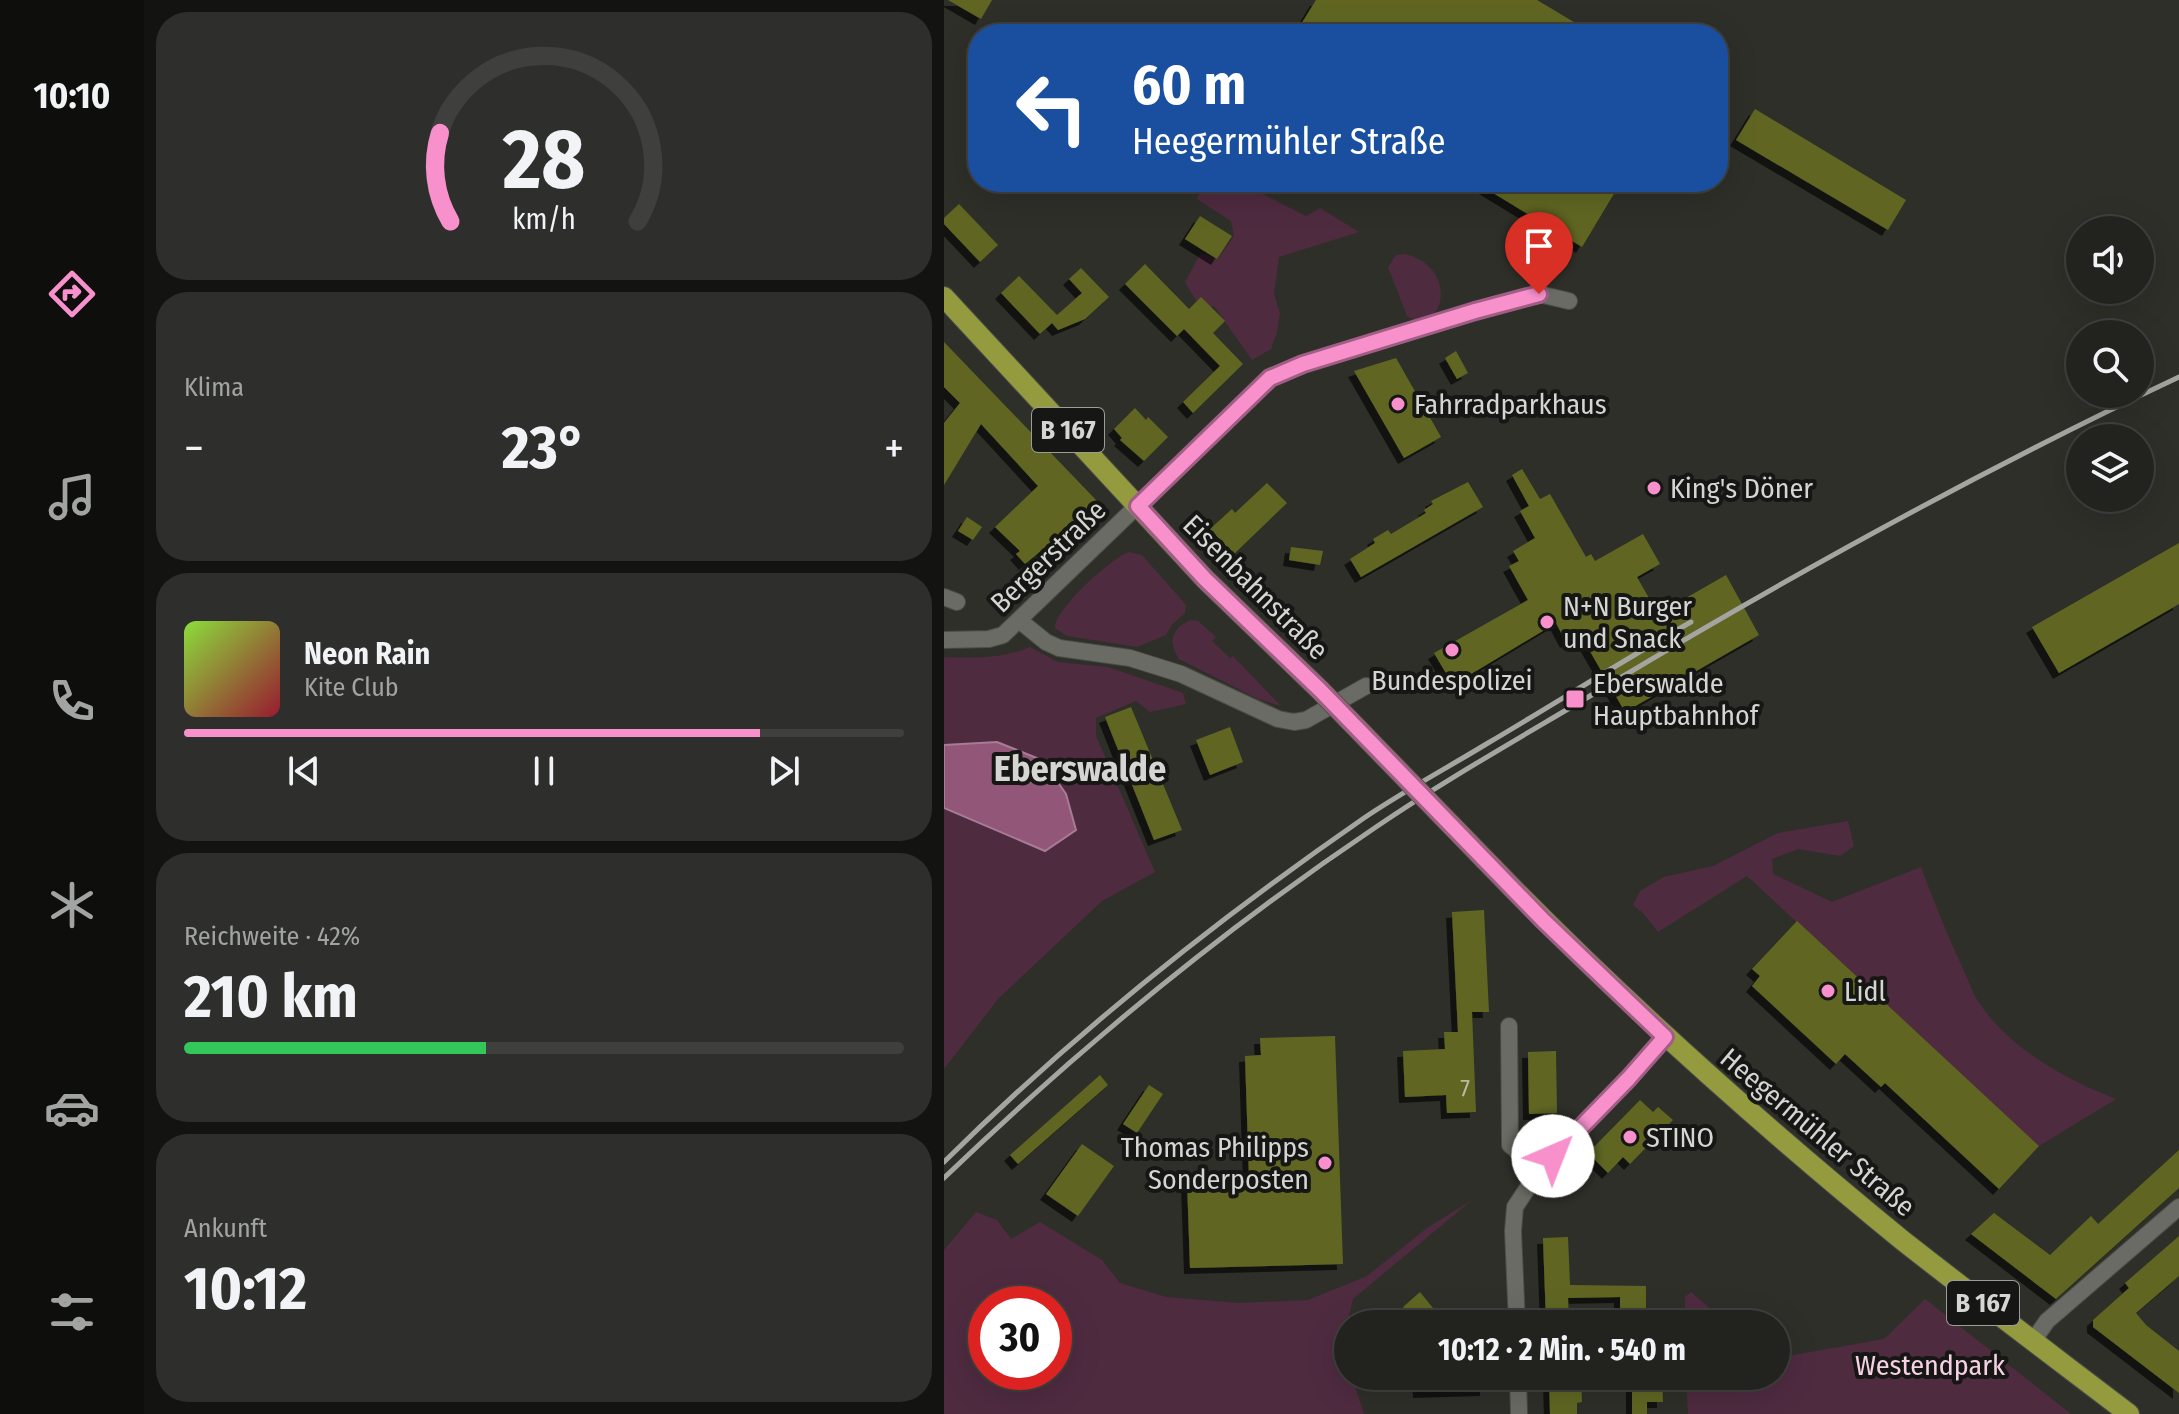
<!DOCTYPE html>
<html lang="de">
<head>
<meta charset="utf-8">
<style>
  :root { --surface:#22231f; --page:#2e2f2c; --text:#f1f3f6; --muted:#a2a4a4; --line:#3f403d; --accent:#f890cc }
  body { margin:0; font-family:"Fira Sans Condensed",sans-serif; background:var(--page); color:var(--text); height:100vh; display:flex; flex-direction:column; font-size:30px; white-space:nowrap }
  * { box-sizing:border-box; margin:0 }
  p { font-size:26px; color:var(--muted) }
  .icon { flex:none; width:44px; height:44px; fill:none; stroke:currentColor; stroke-width:2; stroke-linecap:round; stroke-linejoin:round }
  .map { position:relative; flex:1; overflow:hidden }
  .details { display:flex; flex-direction:column; gap:12px; padding:12px; background:#131311; width:800px }
  .details>* { flex:none }
  .banner { position:absolute; left:24px; top:24px; width:760px; height:168px; border-radius:32px; box-shadow:0 8px 32px #0002,0 0 0 2px var(--line); background:#1a4fa0; color:#fff; overflow:hidden }
  .controls { position:absolute; left:1122px; top:216px; display:grid; gap:16px }
  .controls a { display:grid; place-items:center; width:88px; height:88px; border-radius:50%; background:var(--surface); box-shadow:0 8px 32px #0002,0 0 0 2px var(--line); font-size:40px }
  .speed { position:absolute; left:24px; top:1286px; display:flex; gap:16px; font-size:40px; font-weight:700; text-align:center }
  .speed>* { display:grid; place-content:center; width:104px; height:104px; border-radius:50%; background:var(--surface); box-shadow:0 8px 32px #0002,0 0 0 2px var(--line); line-height:1 }
  .speed .limit { border:12px solid #d22; background:#fff; color:#111 }
  .pin { position:absolute; display:grid; place-items:center; width:68px; height:68px; color:#fff; margin:-82px -34px; border-radius:50% 50% 50% 0; rotate:-45deg; box-shadow:0 0 8px #0007 }
  .pin .icon { rotate:45deg }
  .me { position:absolute; width:88px; margin:-44px; rotate:44deg; stroke-linejoin:round; filter:drop-shadow(0 0 6px #0008) }
  .turn { display:flex; align-items:center; gap:28px; height:168px; padding:0 32px; font-size:36px }
  .turn .icon { width:104px; height:104px; stroke-width:2.5 }
  .turn b { display:block; font-size:56px; line-height:68px }
  .big { font-size:60px; font-weight:700; line-height:1.1 }
  .details .card { flex:1; display:flex; flex-direction:column; justify-content:center; gap:12px; min-width:0; padding:0 28px; border-radius:32px; background:var(--page) }
  .details .dial { align-items:center; gap:0 }
  .dial svg { height:208px; overflow:visible; fill:none; stroke:var(--line); stroke-width:7; stroke-linecap:round; text-anchor:middle }
  .dial text { fill:var(--text); stroke:none }
  .song { display:flex; align-items:center; gap:24px }
  .cover { width:96px; height:96px; border-radius:12px; background:linear-gradient(135deg,hsl(90 70% 55%),hsl(350 70% 35%)) }
  .played { height:8px; border-radius:4px; background:linear-gradient(90deg,var(--accent) 80%,var(--line) 80%) }
  .keys { display:flex; justify-content:space-around; direction:ltr }
  .heat { display:flex; justify-content:space-between; align-items:center; font-size:44px; direction:ltr }
  .charge { height:12px; border-radius:6px; background:linear-gradient(90deg,#34c759 42%,var(--line) 0) }
  .trip { position:absolute; left:390px; top:1310px; width:456px; height:80px; border-radius:40px; background:var(--surface); box-shadow:0 8px 32px #0002,0 0 0 2px var(--line); font-weight:700; line-height:80px; text-align:center }
  main { display:flex; flex:1; min-height:0 }
  .dock { display:flex; flex-direction:column; width:144px; justify-content:space-around; align-items:center; background:#0e0e0c; color:var(--muted) }
  .dock .icon { width:56px; height:56px }
  .dock .active { color:var(--accent) }
  .dock b { font-size:36px; color:var(--text) }
  .map>svg:first-child { display:block }
  .green { fill:#4f2b40; fill-rule:evenodd }
  .water { fill:#925679; stroke:#a67c94; stroke-width:2 }
  .building { fill:#606621; filter:url(#shadow) }
  .lines { fill:none; stroke-linecap:round; stroke-linejoin:round }
  .street-casing { stroke:#4b4c47; stroke-width:18 }
  .primary-casing { stroke:#4b4c47; stroke-width:22 }
  .street { stroke:#696b64; stroke-width:16 }
  .primary { stroke:#949b3f; stroke-width:20 }
  .rail { stroke:#a4a5a1; stroke-width:5 }
  .primary-bridge-casing { stroke:#4b4c47; stroke-width:22; stroke-linecap:butt }
  .primary-bridge { stroke:#949b3f; stroke-width:20 }
  .route-casing { stroke:#a15e85; stroke-width:20 }
  .route { stroke:#f890cc; stroke-width:14 }
  .poi-dot { fill:#f890cc; stroke:#161614; stroke-width:3 }
  .labels { text-anchor:middle; stroke-width:8; stroke-linejoin:round; paint-order:stroke }
  .number-label { font-size:24px; fill:#b8baa6 }
  .shield { fill:#161614; stroke:#9c9c99; stroke-width:2 }
  .shield-label { font-size:26px; font-weight:bold; fill:#d5d6d2 }
  .poi-label { font-size:28px; fill:#d5d6d2; stroke:#161614; text-anchor:start }
  .street-label { font-size:28px; fill:#d5d6d2; stroke:#161614 }
  .park-label { font-size:28px; fill:#f6d1e4; stroke:#161614 }
  .district-label { font-size:36px; font-weight:bold; fill:#d5d6d2; stroke:#161614 }
</style>
</head>
<body>
<main>
<nav class="dock">
<b>10:10</b>
<svg class="icon active" aria-label="directions" viewBox="0 0 24 24"><path d="M12 3l9 9-9 9-9-9zM9 14v-3h6M13 9l2 2-2 2"/></svg>
<svg class="icon" aria-label="music" viewBox="0 0 24 24"><path d="M9 18V5l10-2v13"/><circle cx="6" cy="18" r="3"/><circle cx="16" cy="16" r="3"/></svg>
<svg class="icon" aria-label="phone" viewBox="0 0 24 24"><path d="M5 4h4l2 5-3 2q2 4 5 5l2-3 5 2v4C11 20 4 13 5 4z"/></svg>
<svg class="icon" aria-label="climate" viewBox="0 0 24 24"><path d="M12 3v18M4 7l16 10M4 17L20 7"/></svg>
<svg class="icon" aria-label="car" viewBox="0 0 24 24"><path d="M5 17H2v-5l4-1 3-4h7l3 4 3 1v5h-3M9 17h6M6 11h13"/><circle cx="7" cy="17" r="2"/><circle cx="17" cy="17" r="2"/></svg>
<svg class="icon" aria-label="filters" viewBox="0 0 24 24"><path d="M4 7h16M4 17h16"/><circle cx="9" cy="7" r="2"/><circle cx="15" cy="17" r="2"/></svg>
</nav>
<section class="details">
<div class="card dial"><svg viewBox="0 0 100 80">
<path d="M14 69A42 42 0 1 1 86 69"/>
<path d="M14 69A42 42 0 0 1 10 35" stroke="#f890cc"/>
<text x="50" y="56" font-size="32" font-weight="700">28</text>
<text x="50" y="72" font-size="11">km/h</text>
</svg></div>
<div class="card"><p>Klima</p>
<div class="heat"><a>−</a><b class="big">23°</b><a>+</a></div>
</div>
<div class="card">
<div class="song"><i class="cover"></i><div><b>Neon Rain</b><p>Kite Club</p></div></div>
<div class="played"></div>
<div class="keys"><svg class="icon" aria-label="previous" viewBox="0 0 24 24"><path d="M18 5L8 12l10 7zM5 5v14"/></svg><svg class="icon" aria-label="pause" viewBox="0 0 24 24"><path d="M8 5v14M16 5v14"/></svg><svg class="icon" aria-label="next" viewBox="0 0 24 24"><path d="M6 5l10 7-10 7zM19 5v14"/></svg></div>
</div>
<div class="card"><p>Reichweite · 42%</p><b class="big">210 km</b><div class="charge"></div></div>
<div class="card"><p>Ankunft</p><b class="big">10:12</b></div>
</section>
<div class="map">
<svg width="1235" height="1414" viewBox="0 0 1235 1414">
  <defs>
    <filter id="shadow"><feDropShadow dx="-6" dy="6" stdDeviation="0" flood-color="#0009"/></filter>
  </defs>
  <rect width="100%" height="100%" fill="#2e2f29"/>
  <g class="green">
    <polygon points="259,182 295,182 362,216 376,208 415,232 335,257 330,294 336,313 333,332 327,349 308,360 270,306 257,309 241,282 257,253 274,259 290,236 287,221 253,199"/>
    <path d="M461,254C516,267 500,338 463,316L444,267L452,255Z"/>
    <path d="M185,552L198,555L242,605L241,613L227,626L222,635L193,647L123,636L111,628C110,610 167,558 185,552Z"/>
    <path d="M246,620L254,621L272,637L268,641L286,658L289,656L337,706L314,699L235,659C224,642 227,629 246,620Z"/>
    <path d="M86,647L114,662L164,667L239,693L242,704L206,712L192,701L152,718V736L211,872L158,901L54,999L0,1069V808L101,851L53,742L0,745V657C31,658 57,659 86,647Z"/>
    <path d="M904,821L910,846L896,856L854,849L828,859L829,874L888,902L977,867C990,902 1004,937 1020,971C1025,981 1029,995 1036,1004C1066,1049 1123,1080 1172,1099L1095,1146L803,876L714,932L698,912L689,905L696,891L720,877L769,866L834,833Z"/>
    <path d="M528,1200L409,1299L398,1346L404,1365V1376H408L420,1414H0V1250L32,1212L53,1220L67,1239L96,1222L158,1260L176,1283L222,1297L295,1303L364,1300L423,1276L483,1228ZM42,1304H110V1372H42Z"/>
    <polygon points="747,1292 784,1324 741,1324 741,1297"/>
    <polygon points="981,1299 1127,1414 744,1414 742,1376 832,1376 832,1358 940,1339"/>
  </g>
  <polygon class="water" points="53,742 98,760 122,794 132,830 101,851 0,808 0,745"/>
  <g class="building">
    <polygon points="4,0 48,0 37,19"/>
    <polygon points="372,0 593,0 650,34 351,34"/>
    <polygon points="811,109 962,200 944,230 792,140"/>
    <polygon points="531,182 677,182 638,247"/>
    <polygon points="15,204 54,245 36,262 0,224 0,218"/>
    <polygon points="256,216 288,236 273,259 241,239"/>
    <polygon points="201,264 245,309 257,297 281,321 269,333 299,364 249,413 239,402 276,366 240,329 233,336 181,284"/>
    <polygon points="137,268 165,297 141,319 114,330 108,323 96,334 57,293 75,276 113,315 138,293 125,279"/>
    <polygon points="0,342 153,501 114,537 81,564 72,554 76,551 51,527 94,486 37,424 0,485 0,423 16,403 0,387"/>
    <polygon points="512,351 524,373 513,379 501,358"/>
    <polygon points="452,358 497,437 460,458 410,371"/>
    <polygon points="191,408 202,420 204,417 224,437 200,461 176,440 178,438 170,429"/>
    <polygon points="578,469 596,499 606,494 642,557 647,554 651,561 699,534 716,564 693,577 714,614 782,575 815,635 681,712 636,634 622,642 612,623 509,685 490,653 584,600 565,566 575,561 569,551 591,538 576,511 585,506 568,475"/>
    <polygon points="524,482 539,507 417,577 406,559 431,543 429,539 444,530 447,534 482,513 480,510 489,504 487,501"/>
    <polygon points="323,483 343,503 290,554 266,529 288,509 291,513"/>
    <polygon points="23,517 38,527 29,540 14,531"/>
    <polygon points="1235,543 1235,604 1115,673 1088,627"/>
    <polygon points="347,547 379,551 376,565 345,560"/>
    <polygon points="187,707 238,830 210,840 161,717"/>
    <polygon points="286,727 299,762 266,775 252,740"/>
    <polygon points="540,910 545,1012 528,1012 532,1112 503,1113 502,1095 461,1097 459,1051 501,1049 500,1032 514,1032 508,912"/>
    <polygon points="853,921 1095,1146 1055,1189 941,1083 937,1087 901,1054 892,1064 808,986 816,976 808,969"/>
    <polygon points="391,1036 399,1264 246,1268 243,1180 305,1178 301,1056 317,1055 316,1038"/>
    <polygon points="612,1051 613,1113 585,1114 584,1052"/>
    <polygon points="156,1075 164,1085 74,1164 66,1155"/>
    <polygon points="205,1085 219,1094 193,1133 179,1124"/>
    <polygon points="696,1100 709,1112 714,1107 729,1120 686,1164 679,1157 664,1173 644,1153"/>
    <polygon points="138,1144 170,1166 134,1216 102,1194"/>
    <polygon points="1235,1150 1235,1188 1112,1299 1027,1234 1050,1213 1106,1255 1147,1216 1154,1224"/>
    <polygon points="1235,1236 1235,1276 1192,1313 1202,1325 1235,1351 1235,1393 1149,1327 1149,1320 1185,1288 1181,1283"/>
    <polygon points="624,1237 626,1285 702,1286 702,1324 676,1324 676,1297 624,1298 625,1321 602,1322 599,1238"/>
    <polygon points="476,1292 502,1324 474,1324 459,1307"/>
    <polygon points="474,1376 542,1376 542,1390 475,1392"/>
    <polygon points="605,1376 637,1376 638,1402 633,1403 633,1414 606,1414"/>
    <polygon points="688,1376 718,1376 719,1402 703,1402 703,1414 688,1414"/>
  </g>
  <g class="lines">
    <g class="street-casing">
      <g id="street">
        <polyline points="0,597 13,602"/>
        <polyline points="76,621 102,642 115,648 186,658 237,674 334,719 350,722 362,720 422,686"/>
        <polyline points="0,640 45,639 59,635 326,378 359,364 585,296 595,294 625,301"/>
        <polyline points="565,1026 566,1145 596,1169"/>
        <polyline points="573,1324 569,1231 571,1207 596,1169 685,1078 721,1037"/>
        <polyline points="1089,1341 1103,1321 1235,1207"/>
        <polyline points="574,1376 575,1414"/>
      </g>
    </g>
    <g class="primary-casing">
      <g id="primary">
        <polyline points="0,297 261,579 376,690"/>
        <path d="M549,868C678,1001 815,1123 958,1240C1033,1299 1109,1356 1185,1414"/>
      </g>
    </g>
    <use href="#street" class="street"/>
    <use href="#primary" class="primary"/>
    <g class="rail">
      <path d="M0,1162C129,1034 271,921 420,818C460,791 503,768 544,743C612,703 678,661 747,622"/>
      <path d="M0,1178C134,1049 277,931 432,827C507,776 588,731 666,684C851,573 1040,469 1235,377"/>
    </g>
    <g class="primary-bridge-casing">
      <polyline id="primary-bridge" points="376,690 549,868"/>
    </g>
    <use href="#primary-bridge" class="primary-bridge"/>
  </g>
  <g class="lines">
    <g class="route-casing">
      <polyline id="route" points="595,294 531,311 359,364 326,378 194,506 261,579 376,690 600,921 721,1037 685,1078 609,1156"/>
    </g>
    <use href="#route" class="route"/>
  </g>
  <g class="poi-dot">
    <circle cx="454" cy="404" r="8"/>
    <circle cx="710" cy="488" r="8"/>
    <circle cx="603" cy="622" r="8"/>
    <circle cx="508" cy="650" r="8"/>
    <rect x="621" y="689" width="20" height="20" rx="4"/>
    <circle cx="884" cy="991" r="8"/>
    <circle cx="686" cy="1137" r="8"/>
    <circle cx="381" cy="1163" r="8"/>
  </g>
  <g class="labels">
    <g class="number-label">
      <text x="521" y="1097">7</text>
    </g>
    <g class="shield">
      <rect x="88" y="408" width="72" height="44" rx="6"/>
      <rect x="1003" y="1281" width="72" height="44" rx="6"/>
    </g>
    <g class="shield-label">
      <text x="124" y="439">B 167</text>
      <text x="1039" y="1312">B 167</text>
    </g>
    <g class="poi-label">
      <text x="470" y="414">Fahrradparkhaus</text>
      <text x="726" y="498">King's Döner</text>
      <text x="619" y="616">N+N Burger<tspan x="619" dy="32">und Snack</tspan></text>
      <text x="508" y="690" text-anchor="middle">Bundespolizei</text>
      <text x="649" y="693">Eberswalde<tspan x="649" dy="32">Hauptbahnhof</tspan></text>
      <text x="900" y="1001">Lidl</text>
      <text x="702" y="1147">STINO</text>
      <text x="365" y="1157" text-anchor="end">Thomas Philipps<tspan x="365" dy="32">Sonderposten</tspan></text>
    </g>
    <g class="street-label">
      <text transform="translate(104 556) rotate(-44)" y="10">Bergerstraße</text>
      <text transform="translate(312 587) rotate(45)" y="10">Eisenbahnstraße</text>
      <text transform="translate(874 1132) rotate(40)" y="10">Heegermühler Straße</text>
    </g>
    <g class="park-label">
      <text x="986" y="1375">Westendpark</text>
    </g>
    <g class="district-label">
      <text x="136" y="781">Eberswalde</text>
    </g>
  </g>
</svg>
<div class="controls">
<a><svg class="icon" aria-label="sound" viewBox="0 0 24 24"><path d="M4 9h4l5-4v14l-5-4H4zM17 9q2 3 0 6"/></svg></a>
<a><svg class="icon" aria-label="search" viewBox="0 0 24 24"><circle cx="10" cy="10" r="6"/><path d="M15 15l6 6"/></svg></a>
<a><svg class="icon" aria-label="layers" viewBox="0 0 24 24"><path d="M12 4l9 5-9 5-9-5zM3 14l9 5 9-5"/></svg></a>
</div>
<div class="speed"><div class="limit">30</div></div>
<div class="pin" style="left:595px;top:294px;background:#d93025"><svg class="icon" aria-label="arrive" viewBox="0 0 24 24"><path d="M6 21V4h12l-3 4 3 4H6"/></svg></div>
<svg class="me" style="left:609px;top:1156px" viewBox="-20 -20 40 40"><circle r="19" fill="#fff"/><path d="M0-13L10 11 0 6-10 11z" fill="#f890cc"/></svg>
<div class="trip">10:12 · 2 Min. · 540 m</div>
<div class="banner">
<div class="turn"><svg class="icon" aria-label="left" viewBox="0 0 24 24"><path d="M17 20v-9H6M10 6l-5 5 5 5"/></svg><div><b>60 m</b>Heegermühler Straße</div></div>
</div>
</div>
</main>
</body>
</html>
